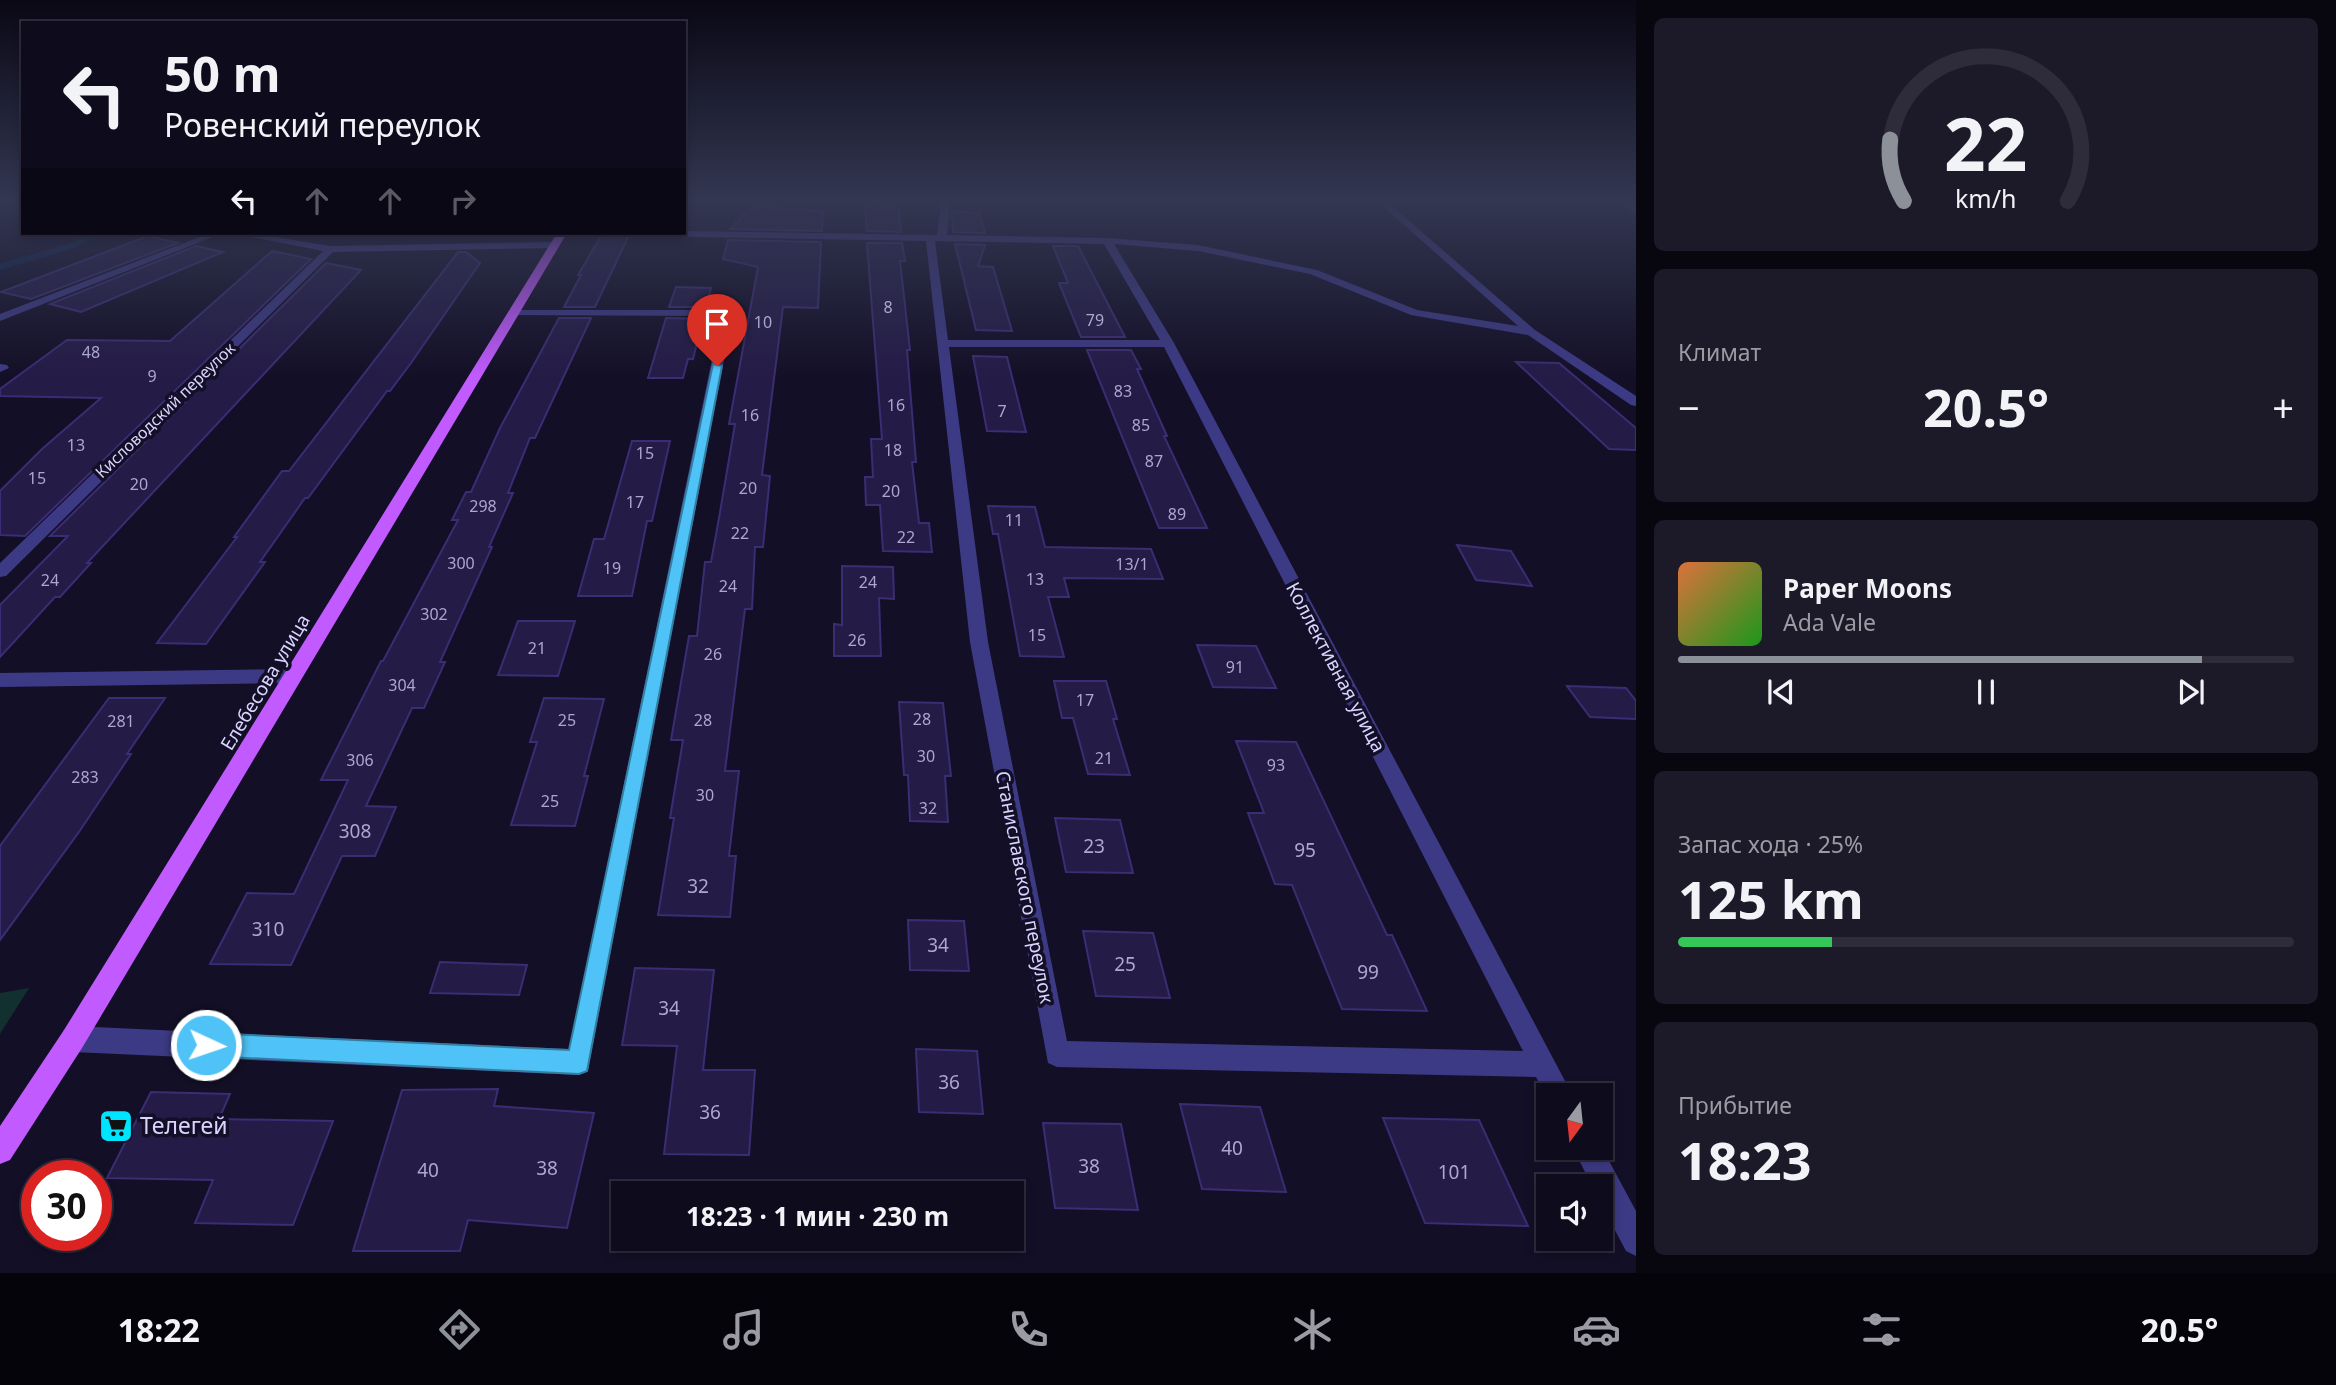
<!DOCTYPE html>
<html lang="ru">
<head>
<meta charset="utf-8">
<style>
  :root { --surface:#0e0b1c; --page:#1c1929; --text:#f1f3f6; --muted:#9b9ba3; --line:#2e2b3b; --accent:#8c9099 }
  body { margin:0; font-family:"Noto Sans",sans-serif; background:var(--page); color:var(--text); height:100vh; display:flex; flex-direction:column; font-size:26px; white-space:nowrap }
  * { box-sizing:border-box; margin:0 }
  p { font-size:23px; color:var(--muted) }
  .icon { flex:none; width:38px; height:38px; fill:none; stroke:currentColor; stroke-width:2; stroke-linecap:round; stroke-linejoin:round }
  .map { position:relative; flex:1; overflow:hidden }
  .panel { display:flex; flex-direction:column; gap:18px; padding:18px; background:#08060f; width:700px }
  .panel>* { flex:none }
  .guide { position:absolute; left:21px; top:21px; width:665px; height:214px; border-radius:0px; box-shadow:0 4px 10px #0003,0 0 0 2px var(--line); background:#0e0b1c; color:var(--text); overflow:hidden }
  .needle { width:46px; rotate:195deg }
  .buttons { position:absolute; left:1536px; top:1083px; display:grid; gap:14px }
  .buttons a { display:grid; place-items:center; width:77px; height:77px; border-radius:0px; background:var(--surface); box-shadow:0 4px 10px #0003,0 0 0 2px var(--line); font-size:35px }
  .speed { position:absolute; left:21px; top:1160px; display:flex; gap:14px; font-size:35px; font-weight:700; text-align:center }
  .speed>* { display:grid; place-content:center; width:91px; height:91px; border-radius:50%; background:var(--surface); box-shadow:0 4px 10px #0003,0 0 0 2px var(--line); line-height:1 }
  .speed .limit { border:10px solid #d22; background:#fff; color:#111 }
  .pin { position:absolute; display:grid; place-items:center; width:60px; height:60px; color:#fff; margin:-72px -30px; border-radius:50% 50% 50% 0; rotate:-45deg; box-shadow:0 0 7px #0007 }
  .pin .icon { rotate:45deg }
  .me { position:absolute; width:77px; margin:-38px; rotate:93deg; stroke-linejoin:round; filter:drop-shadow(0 0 5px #0008) }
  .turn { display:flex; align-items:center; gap:24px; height:147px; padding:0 28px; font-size:32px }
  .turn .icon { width:91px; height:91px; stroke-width:2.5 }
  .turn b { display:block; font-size:49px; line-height:60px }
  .lanes { display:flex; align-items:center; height:66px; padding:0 28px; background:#0003; justify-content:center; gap:35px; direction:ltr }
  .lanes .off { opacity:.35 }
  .big { font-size:52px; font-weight:700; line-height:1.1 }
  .panel .tile { flex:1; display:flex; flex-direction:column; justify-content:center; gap:10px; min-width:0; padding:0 24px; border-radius:10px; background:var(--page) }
  .panel .dial { align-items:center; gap:0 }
  .dial svg { height:182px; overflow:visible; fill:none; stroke:var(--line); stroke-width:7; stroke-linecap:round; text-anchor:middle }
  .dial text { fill:var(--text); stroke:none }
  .song { display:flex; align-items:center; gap:21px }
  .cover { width:84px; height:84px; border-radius:10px; background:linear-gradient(135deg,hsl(20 70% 55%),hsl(120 70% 35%)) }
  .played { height:7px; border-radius:4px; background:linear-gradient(90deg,var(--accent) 85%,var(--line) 85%) }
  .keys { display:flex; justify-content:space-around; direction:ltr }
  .heat { display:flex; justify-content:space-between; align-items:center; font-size:38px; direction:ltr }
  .charge { height:10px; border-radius:5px; background:linear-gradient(90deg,#34c759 25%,var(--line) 0) }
  .trip { position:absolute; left:611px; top:1181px; width:413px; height:70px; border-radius:0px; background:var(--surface); box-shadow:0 4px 10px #0003,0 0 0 2px var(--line); font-weight:700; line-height:70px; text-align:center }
  .tab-bar { display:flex; height:112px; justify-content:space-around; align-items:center; background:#06040b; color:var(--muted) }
  .tab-bar .icon { width:49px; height:49px }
  .tab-bar .selected { color:var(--accent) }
  .tab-bar b { font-size:32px; color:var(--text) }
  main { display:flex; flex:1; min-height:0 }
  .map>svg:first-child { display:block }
  .green { fill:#12302f }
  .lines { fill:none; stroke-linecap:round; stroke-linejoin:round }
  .stream { stroke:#0c2248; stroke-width:6 }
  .building { fill:#241b47; stroke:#3b2d73; stroke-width:2 }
  .minor { fill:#3d3a85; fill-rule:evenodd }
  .major { fill:#c25bff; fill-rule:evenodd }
  .route { fill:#4fc3f7; stroke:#337fa1; stroke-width:2 }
  .labels { text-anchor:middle; stroke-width:7; stroke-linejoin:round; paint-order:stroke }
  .number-label { font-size:16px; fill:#aca6d1 }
  .far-street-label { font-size:16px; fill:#d9d4ff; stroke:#130f26 }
  .street-label { font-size:19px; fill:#d9d4ff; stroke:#130f26 }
  .near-number-label { font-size:19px; fill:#aca6d1 }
  .near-poi-label { font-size:23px; fill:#d9d4ff; stroke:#130f26; text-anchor:start }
</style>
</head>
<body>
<main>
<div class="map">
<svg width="1636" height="1273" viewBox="0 0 1636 1273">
  <rect width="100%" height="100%" fill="#130f26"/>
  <polygon class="green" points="29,988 0,1034 0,993"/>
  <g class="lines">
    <polyline class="stream" points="0,267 74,245 94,233"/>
  </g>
  <g class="building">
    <polygon points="865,203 898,206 901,232 867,231"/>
    <polygon points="753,205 823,212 822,231 730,229"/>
    <polygon points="952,211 980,214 985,233 953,232"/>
    <polygon points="603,233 630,233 595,307 564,307 581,275 578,275"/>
    <polygon points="148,236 178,243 31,299 1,292"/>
    <polygon points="728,240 821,242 818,308 783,307 762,475 770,476 763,547 755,547 752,609 745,609 725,771 739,771 729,856 736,856 730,917 658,915 674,818 670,818 683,740 671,740 689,636 697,636 705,562 711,562 719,518 735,424 729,424 758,267 723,259"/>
    <polygon points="867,243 902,243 905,261 900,261 910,350 907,350 916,462 912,462 919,523 929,523 932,552 883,551 880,505 866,505 865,477 873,477 871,439 882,439"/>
    <polygon points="955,244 985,245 978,266 993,267 1012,331 976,330"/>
    <polygon points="196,246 223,252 81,312 50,304"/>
    <polygon points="1053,246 1078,246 1125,337 1081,337 1059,283 1068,283"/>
    <polygon points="272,251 311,259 25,536 0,535 0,491 42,449 101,398 0,396 0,389 67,340 170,341"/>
    <polygon points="458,252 466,252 480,263 411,363 390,391 387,391 308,498 305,498 260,562 265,562 206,644 157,643 237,537 234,537 282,471 289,471"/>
    <polygon points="326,263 361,270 87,563 91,563 60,597 55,597 0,657 0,605 68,536 50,536"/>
    <polygon points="676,287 711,288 706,307 669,307"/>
    <polygon points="559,318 591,318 535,438 530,438 508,493 513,493 489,547 492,547 440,662 445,662 424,708 412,708 366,806 396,807 375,856 342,856 291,965 210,964 247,893 294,894 348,780 321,780 381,661 383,661 458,520 452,520 466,492 471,492 500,428"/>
    <polygon points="666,318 703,319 693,359 688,359 683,378 648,378"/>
    <polygon points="1087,350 1131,350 1141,369 1137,369 1167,436 1164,436 1207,528 1159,528"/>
    <polygon points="973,356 1007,357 1026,432 987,431"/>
    <polygon points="1516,362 1559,363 1636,428 1636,450 1609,449"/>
    <polygon points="632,441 670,441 652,521 647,521 632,596 578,596 594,539 604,539"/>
    <polygon points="988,506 1035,507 1045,547 1151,549 1163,579 1064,578 1069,597 1048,597 1064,657 1020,656 998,534 993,534"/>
    <polygon points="1457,545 1511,551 1532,586 1476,580"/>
    <polygon points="842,566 893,567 894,599 879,598 881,656 834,656 834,624 842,625"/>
    <polygon points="518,621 575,621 558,676 498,675"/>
    <polygon points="1197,645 1256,646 1276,688 1213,687"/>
    <polygon points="1054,681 1106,681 1117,719 1113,719 1130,775 1088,774 1073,718 1062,718"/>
    <polygon points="1567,686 1626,688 1636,701 1636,719 1590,717"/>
    <polygon points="109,698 165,698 127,754 131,754 79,832 0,940 0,846"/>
    <polygon points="544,698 604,699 584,776 588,776 575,826 511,825 537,742 530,742"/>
    <polygon points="899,702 943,703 951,776 945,776 948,822 910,821 908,775 904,775"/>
    <polygon points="1236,741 1296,742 1387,935 1392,935 1427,1011 1342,1009 1292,885 1275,884 1248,813 1264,813"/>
    <polygon points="1055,818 1120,820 1133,873 1066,872"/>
    <polygon points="908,920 964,921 969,971 910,970"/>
    <polygon points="1083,931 1153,933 1170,998 1096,996"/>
    <polygon points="440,962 527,965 519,995 430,993"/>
    <polygon points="635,968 714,970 703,1070 755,1070 749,1155 664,1154 677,1046 622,1045"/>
    <polygon points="916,1049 977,1051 983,1114 919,1112"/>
    <polygon points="498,1089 494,1106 594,1113 567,1228 468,1220 460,1251 353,1251 402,1090"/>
    <polygon points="151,1092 230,1094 219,1119 333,1121 293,1225 195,1223 213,1180 107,1178"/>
    <polygon points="1180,1104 1260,1107 1286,1192 1202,1189"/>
    <polygon points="1383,1118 1479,1120 1528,1226 1425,1223"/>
    <polygon points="1043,1123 1121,1124 1138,1210 1055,1208"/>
  </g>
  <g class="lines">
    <g class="minor">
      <polygon points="0,200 5,200 0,203"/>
      <path d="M942,200H950L947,235L1107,238L1198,245L1317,270L1417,310L1518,326L1376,200H1385L1535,330L1636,396V406L1631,405L1528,335L1411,315L1310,274L1198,251L1114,244L1174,343L1573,1096H1549V1102L1536,1077L1057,1067L1048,1063L970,642L926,241L643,236L638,233L684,231L937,235ZM935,241L1104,244L1160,340H948ZM949,347H1164L1523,1051L1067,1041L988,642Z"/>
      <polygon points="1613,200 1623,200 1636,206 1636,213"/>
      <polygon points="210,233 223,233 0,321 0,314"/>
      <polygon points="231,233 251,233 330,246 554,242 559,245 554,248 333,252 6,576 0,577 0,563 323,251"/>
      <polygon points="513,310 727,310 733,313 588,1071 579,1075 73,1052 64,1048 60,1039 64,1030 73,1026 569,1049 721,316 509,315 509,311"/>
      <polygon points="0,364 7,365 9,368 0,372"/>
      <polygon points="293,669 299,671 302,676 299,681 293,683 0,687 0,673"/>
      <polygon points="1601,1146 1636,1211 1636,1256 1626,1251 1601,1204 1601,1186 1592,1186 1573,1148"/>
    </g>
    <polygon class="major" points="557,233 567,233 82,1048 10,1160 0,1164 0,1126 64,1030"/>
  </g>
  <linearGradient id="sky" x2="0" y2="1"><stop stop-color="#0a0815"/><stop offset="0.53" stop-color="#333752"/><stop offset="1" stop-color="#333752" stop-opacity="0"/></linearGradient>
  <rect width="1636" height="378" fill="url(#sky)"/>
  <polygon class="route" points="713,364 722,366 587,1071 579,1074 206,1056 198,1053 194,1045 198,1036 206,1033 569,1050"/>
  <defs>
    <g id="supermarket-square" transform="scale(1.75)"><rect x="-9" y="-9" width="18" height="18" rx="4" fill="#00e5ff" stroke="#130f26"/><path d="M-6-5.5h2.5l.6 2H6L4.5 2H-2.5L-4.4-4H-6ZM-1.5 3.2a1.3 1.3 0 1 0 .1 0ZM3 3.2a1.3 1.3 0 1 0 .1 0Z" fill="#111"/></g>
  </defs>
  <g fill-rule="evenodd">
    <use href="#supermarket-square" x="116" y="1126"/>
  </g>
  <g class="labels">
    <g class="number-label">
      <text x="888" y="313">8</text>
      <text x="1095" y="326">79</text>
      <text x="763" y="328">10</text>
      <text x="91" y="358">48</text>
      <text x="152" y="382">9</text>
      <text x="1123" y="397">83</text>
      <text x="896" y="411">16</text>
      <text x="1002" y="417">7</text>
      <text x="750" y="421">16</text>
      <text x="1141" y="431">85</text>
      <text x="76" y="451">13</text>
      <text x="893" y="456">18</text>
      <text x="645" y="459">15</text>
      <text x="1154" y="467">87</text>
      <text x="37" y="484">15</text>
      <text x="139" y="490">20</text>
      <text x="748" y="494">20</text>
      <text x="891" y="497">20</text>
      <text x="635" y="508">17</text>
      <text x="483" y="512">298</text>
      <text x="1177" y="520">89</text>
      <text x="1014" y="526">11</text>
      <text x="740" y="539">22</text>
      <text x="906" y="543">22</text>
      <text x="461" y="569">300</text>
      <text x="1132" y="570">13/1</text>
      <text x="612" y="574">19</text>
      <text x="1035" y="585">13</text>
      <text x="50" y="586">24</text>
      <text x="868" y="588">24</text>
      <text x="728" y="592">24</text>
      <text x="434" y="620">302</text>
      <text x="1037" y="641">15</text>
      <text x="857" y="646">26</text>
      <text x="537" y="654">21</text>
      <text x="713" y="660">26</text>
      <text x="1235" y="673">91</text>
      <text x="402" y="691">304</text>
      <text x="1085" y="706">17</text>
      <text x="922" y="725">28</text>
      <text x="567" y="726">25</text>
      <text x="703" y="726">28</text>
      <text x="121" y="727">281</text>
      <text x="926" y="762">30</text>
      <text x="1104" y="764">21</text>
      <text x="360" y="766">306</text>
      <text x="1276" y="771">93</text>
      <text x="85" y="783">283</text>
      <text x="705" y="801">30</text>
      <text x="550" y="807">25</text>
      <text x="928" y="814">32</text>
    </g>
    <g class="far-street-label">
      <text transform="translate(165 410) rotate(-44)" y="6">Кисловодский переулок</text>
    </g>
    <g class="street-label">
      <text transform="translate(1336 667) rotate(62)" y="7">Коллективная улица</text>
      <text transform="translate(265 682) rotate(-59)" y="7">Елебесова улица</text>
      <text transform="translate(1025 887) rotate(79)" y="7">Станиславского переулок</text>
    </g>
    <g class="near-number-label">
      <text x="355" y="838">308</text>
      <text x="1094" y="853">23</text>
      <text x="1305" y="857">95</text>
      <text x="698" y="893">32</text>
      <text x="268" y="936">310</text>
      <text x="938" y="952">34</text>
      <text x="1125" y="971">25</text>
      <text x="1368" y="979">99</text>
      <text x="669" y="1015">34</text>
      <text x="949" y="1089">36</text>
      <text x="710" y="1119">36</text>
      <text x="1232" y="1155">40</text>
      <text x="1089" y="1173">38</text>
      <text x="547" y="1175">38</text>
      <text x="428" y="1177">40</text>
      <text x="1454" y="1179">101</text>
    </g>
    <g class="near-poi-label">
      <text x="140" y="1134">Телегей</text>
    </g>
  </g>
</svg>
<div class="buttons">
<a><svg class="needle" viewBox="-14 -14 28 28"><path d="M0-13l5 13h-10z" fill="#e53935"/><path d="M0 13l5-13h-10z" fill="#9b9ba3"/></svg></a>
<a><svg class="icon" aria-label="sound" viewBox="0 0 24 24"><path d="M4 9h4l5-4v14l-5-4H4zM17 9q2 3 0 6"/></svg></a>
</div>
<div class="speed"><div class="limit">30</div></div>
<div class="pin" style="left:717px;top:366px;background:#d93025"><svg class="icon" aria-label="arrive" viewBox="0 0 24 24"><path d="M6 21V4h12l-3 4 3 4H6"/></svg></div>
<svg class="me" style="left:206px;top:1045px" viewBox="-20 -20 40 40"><circle r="17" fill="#4fc3f7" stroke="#fff" stroke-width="3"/><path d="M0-11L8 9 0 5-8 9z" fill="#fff"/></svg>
<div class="trip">18:23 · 1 мин · 230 m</div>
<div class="guide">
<div class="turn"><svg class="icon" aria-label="left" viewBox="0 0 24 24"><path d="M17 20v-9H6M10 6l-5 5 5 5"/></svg><div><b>50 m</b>Ровенский переулок</div></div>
<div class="lanes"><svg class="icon" aria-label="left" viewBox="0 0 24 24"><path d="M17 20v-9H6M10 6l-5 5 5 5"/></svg><svg class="icon off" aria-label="ahead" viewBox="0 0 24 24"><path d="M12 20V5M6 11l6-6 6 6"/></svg><svg class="icon off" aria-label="ahead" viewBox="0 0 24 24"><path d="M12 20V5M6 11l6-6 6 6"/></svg><svg class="icon off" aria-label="right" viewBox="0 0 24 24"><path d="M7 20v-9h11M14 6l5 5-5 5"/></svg></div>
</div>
</div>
<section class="panel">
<div class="tile dial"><svg viewBox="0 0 100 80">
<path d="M14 69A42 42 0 1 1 86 69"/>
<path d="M14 69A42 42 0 0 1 8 42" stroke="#8c9099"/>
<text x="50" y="56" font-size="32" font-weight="700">22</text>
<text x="50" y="72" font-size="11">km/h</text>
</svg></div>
<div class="tile"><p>Климат</p>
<div class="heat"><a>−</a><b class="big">20.5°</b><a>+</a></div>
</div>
<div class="tile">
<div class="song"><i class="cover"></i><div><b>Paper Moons</b><p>Ada Vale</p></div></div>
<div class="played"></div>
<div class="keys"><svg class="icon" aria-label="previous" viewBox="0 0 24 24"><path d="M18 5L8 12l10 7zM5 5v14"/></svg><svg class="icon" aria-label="pause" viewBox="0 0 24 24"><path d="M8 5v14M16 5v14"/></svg><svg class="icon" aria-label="next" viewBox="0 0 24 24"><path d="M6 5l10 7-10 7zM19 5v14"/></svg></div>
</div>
<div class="tile"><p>Запас хода · 25%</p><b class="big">125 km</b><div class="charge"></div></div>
<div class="tile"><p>Прибытие</p><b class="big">18:23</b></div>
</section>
</main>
<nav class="tab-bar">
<b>18:22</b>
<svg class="icon selected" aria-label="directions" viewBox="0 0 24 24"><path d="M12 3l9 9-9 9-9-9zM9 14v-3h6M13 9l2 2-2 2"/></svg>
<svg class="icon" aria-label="music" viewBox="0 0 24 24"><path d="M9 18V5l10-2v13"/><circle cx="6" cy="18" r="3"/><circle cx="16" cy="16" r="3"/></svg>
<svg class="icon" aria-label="phone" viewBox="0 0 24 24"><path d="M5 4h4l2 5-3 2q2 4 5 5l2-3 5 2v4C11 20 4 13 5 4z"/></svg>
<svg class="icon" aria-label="climate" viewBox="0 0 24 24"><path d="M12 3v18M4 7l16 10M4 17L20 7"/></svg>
<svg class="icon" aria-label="car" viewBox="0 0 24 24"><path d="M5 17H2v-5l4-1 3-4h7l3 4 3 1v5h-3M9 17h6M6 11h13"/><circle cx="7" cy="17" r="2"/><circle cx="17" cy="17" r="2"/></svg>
<svg class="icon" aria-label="filters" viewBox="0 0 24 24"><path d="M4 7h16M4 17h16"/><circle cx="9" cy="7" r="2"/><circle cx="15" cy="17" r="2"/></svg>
<b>20.5°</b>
</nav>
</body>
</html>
